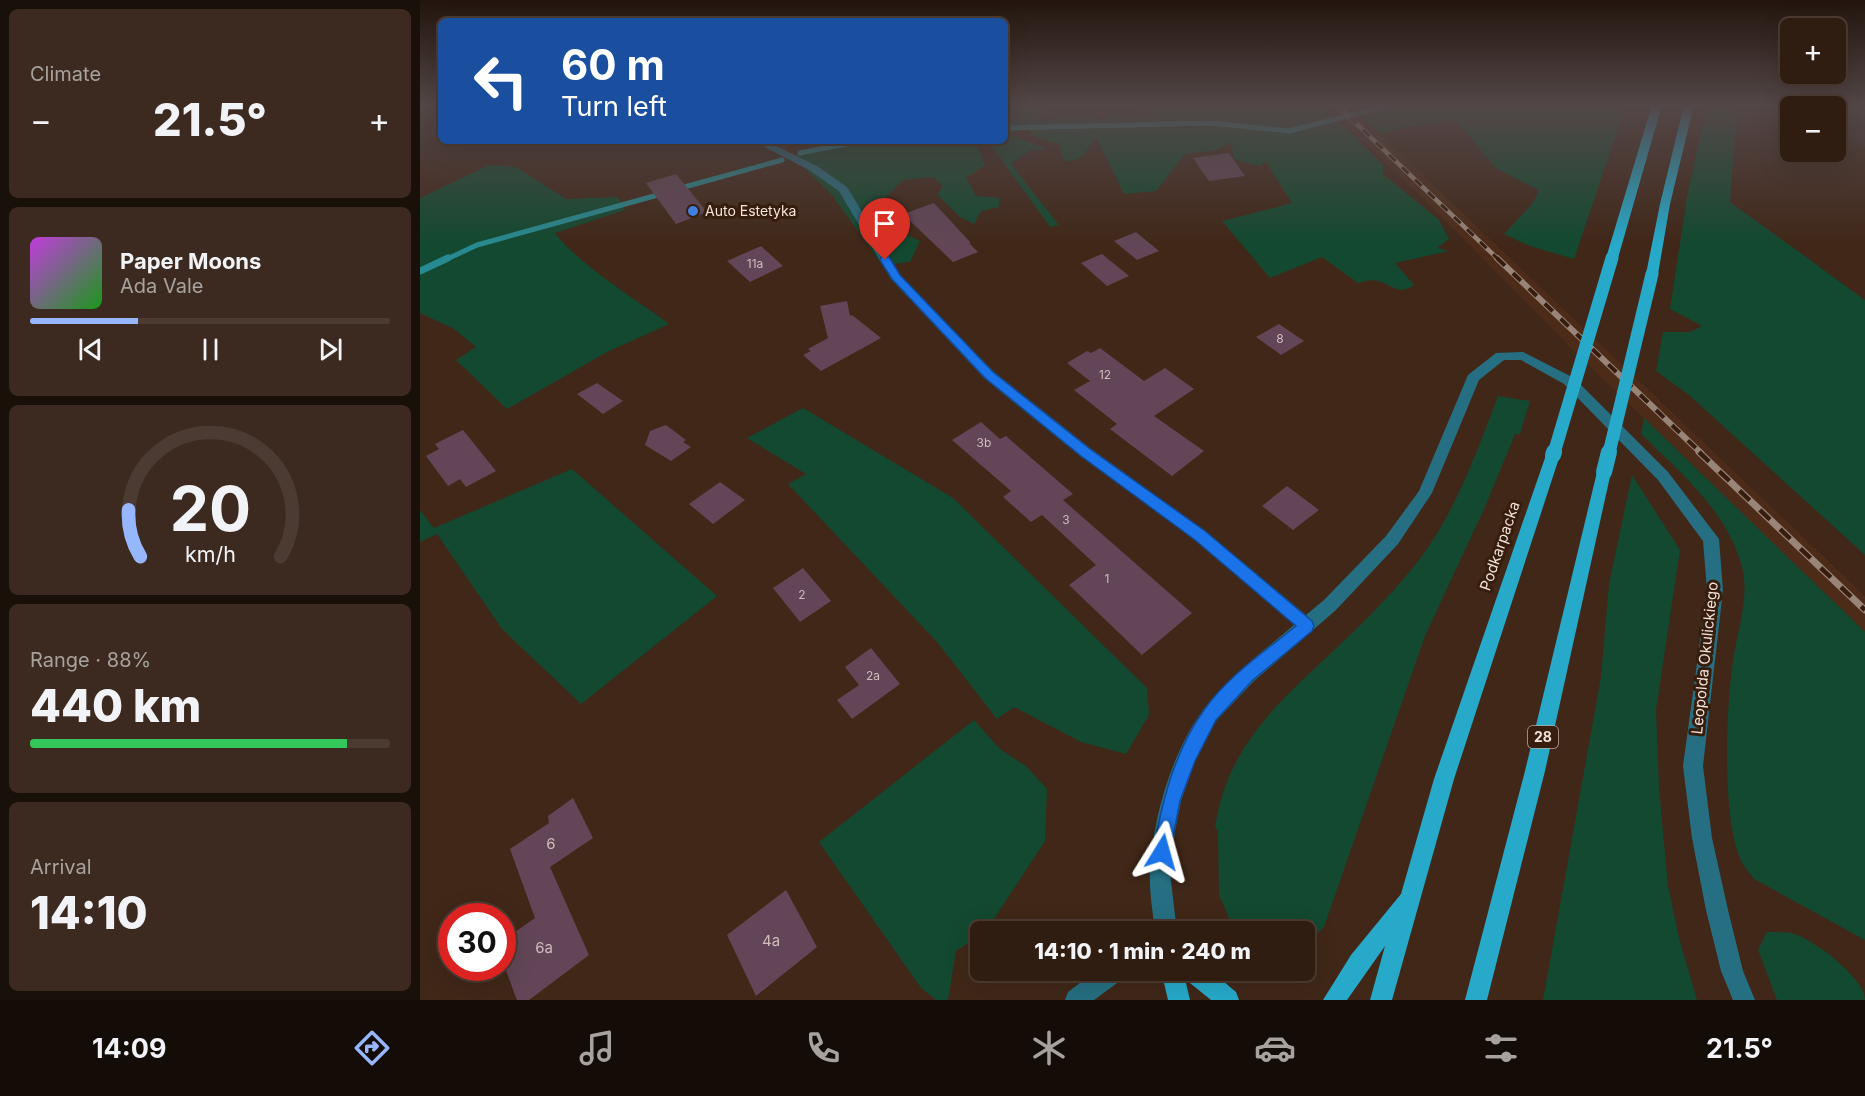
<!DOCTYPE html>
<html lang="en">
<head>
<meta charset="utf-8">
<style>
  :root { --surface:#301d12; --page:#3c2a20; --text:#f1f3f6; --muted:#a8a29f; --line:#4b3b32; --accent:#96b6fd }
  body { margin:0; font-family:Inter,sans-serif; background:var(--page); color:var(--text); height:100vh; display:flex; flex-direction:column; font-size:22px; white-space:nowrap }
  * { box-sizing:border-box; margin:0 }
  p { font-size:20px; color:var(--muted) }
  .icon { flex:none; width:33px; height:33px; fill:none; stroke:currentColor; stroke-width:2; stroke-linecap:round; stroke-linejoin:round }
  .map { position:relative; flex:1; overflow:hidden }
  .sheet { display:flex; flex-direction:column; gap:9px; padding:9px; background:#1a100a; width:420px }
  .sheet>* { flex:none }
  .top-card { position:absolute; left:18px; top:18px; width:570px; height:126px; border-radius:9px; box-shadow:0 6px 24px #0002,0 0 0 2px var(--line); background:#1a4fa0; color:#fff; overflow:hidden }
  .fabs { position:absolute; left:1360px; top:18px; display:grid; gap:12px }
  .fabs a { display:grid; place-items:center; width:66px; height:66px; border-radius:9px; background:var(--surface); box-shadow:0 6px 24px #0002,0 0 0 2px var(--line); font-size:30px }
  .speed { position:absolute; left:18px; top:903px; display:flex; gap:12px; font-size:30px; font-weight:700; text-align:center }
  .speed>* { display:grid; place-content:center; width:78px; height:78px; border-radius:50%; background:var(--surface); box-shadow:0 6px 24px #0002,0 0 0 2px var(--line); line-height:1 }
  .speed .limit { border:9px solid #d22; background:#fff; color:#111 }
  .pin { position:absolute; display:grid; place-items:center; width:51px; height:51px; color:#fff; margin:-62px -26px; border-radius:50% 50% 50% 0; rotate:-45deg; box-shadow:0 0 6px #0007 }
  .pin .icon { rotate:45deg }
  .me { position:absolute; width:66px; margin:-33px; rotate:8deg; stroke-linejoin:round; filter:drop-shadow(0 0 4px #0008) }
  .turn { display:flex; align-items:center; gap:21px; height:126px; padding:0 24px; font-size:27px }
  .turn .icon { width:78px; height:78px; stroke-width:2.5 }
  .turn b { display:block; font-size:42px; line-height:51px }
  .big { font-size:45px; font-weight:800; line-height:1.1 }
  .sheet .card { flex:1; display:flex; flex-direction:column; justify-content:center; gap:9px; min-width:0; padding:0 21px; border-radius:9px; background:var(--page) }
  .sheet .dial { align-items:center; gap:0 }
  .dial svg { height:156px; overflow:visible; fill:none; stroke:var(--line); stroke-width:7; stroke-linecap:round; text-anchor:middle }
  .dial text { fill:var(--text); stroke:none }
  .song { display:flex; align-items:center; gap:18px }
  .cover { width:72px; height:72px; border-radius:9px; background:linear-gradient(135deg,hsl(290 70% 55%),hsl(120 70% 35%)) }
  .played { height:6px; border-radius:3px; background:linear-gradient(90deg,var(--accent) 30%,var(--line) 30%) }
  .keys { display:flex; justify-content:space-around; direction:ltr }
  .heat { display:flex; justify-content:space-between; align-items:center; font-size:33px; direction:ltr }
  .charge { height:9px; border-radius:4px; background:linear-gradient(90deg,#34c759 88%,var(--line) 0) }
  .trip { position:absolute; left:550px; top:921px; width:345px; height:60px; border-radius:9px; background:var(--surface); box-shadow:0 6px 24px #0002,0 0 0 2px var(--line); font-weight:800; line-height:60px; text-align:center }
  .menu { display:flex; height:96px; justify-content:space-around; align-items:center; background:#130c07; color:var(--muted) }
  .menu .icon { width:42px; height:42px }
  .menu .on { color:var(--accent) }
  .menu b { font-size:27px; color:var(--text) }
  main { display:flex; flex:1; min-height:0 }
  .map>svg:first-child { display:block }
  .industrial { fill:#44302c }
  .built { fill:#4c2c19 }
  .green { fill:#134930 }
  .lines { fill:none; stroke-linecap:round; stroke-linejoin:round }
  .stream-far1 { stroke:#278a90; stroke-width:5 }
  .stream { stroke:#278a90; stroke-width:7 }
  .building { fill:#624657 }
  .minor { fill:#266f82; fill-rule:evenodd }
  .major { fill:#27aaca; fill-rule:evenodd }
  .rail-far2-casing { stroke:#998478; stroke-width:4.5 }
  .rail-far1-casing { stroke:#998478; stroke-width:6 }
  .rail-casing { stroke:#998478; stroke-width:7 }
  .rail-far2 { stroke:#361d0e; stroke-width:3; stroke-dasharray:9; stroke-linecap:butt }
  .rail-far1 { stroke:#361d0e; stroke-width:4; stroke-dasharray:11; stroke-linecap:butt }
  .rail { stroke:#361d0e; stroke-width:4.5; stroke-dasharray:14; stroke-linecap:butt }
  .major-bridge-far1 { stroke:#27aaca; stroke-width:13 }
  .major-bridge { stroke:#27aaca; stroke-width:16 }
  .route { fill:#1a73e8; stroke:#114b97; stroke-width:1.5 }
  .shop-dot { fill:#3f7fe0; stroke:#361d0e; stroke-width:2 }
  .labels { text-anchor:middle; stroke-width:6; stroke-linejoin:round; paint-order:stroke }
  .number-label { font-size:12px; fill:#d0bcb9 }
  .far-poi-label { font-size:14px; fill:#f4e3da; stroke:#361d0e; text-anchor:start }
  .shield { fill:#361d0e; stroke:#bba89d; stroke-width:1.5 }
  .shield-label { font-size:14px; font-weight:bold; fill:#f4e3da }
  .street-label { font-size:15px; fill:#f4e3da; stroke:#361d0e }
  .near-number-label { font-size:15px; fill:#d0bcb9 }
</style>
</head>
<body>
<main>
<section class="sheet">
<div class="card"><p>Climate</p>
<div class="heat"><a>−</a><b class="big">21.5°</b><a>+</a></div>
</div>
<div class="card">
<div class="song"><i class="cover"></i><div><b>Paper Moons</b><p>Ada Vale</p></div></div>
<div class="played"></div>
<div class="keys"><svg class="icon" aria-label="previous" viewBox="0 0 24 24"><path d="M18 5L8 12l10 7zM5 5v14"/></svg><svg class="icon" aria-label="pause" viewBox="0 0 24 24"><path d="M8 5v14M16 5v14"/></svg><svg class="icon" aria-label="next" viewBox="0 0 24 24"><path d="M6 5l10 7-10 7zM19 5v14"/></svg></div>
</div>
<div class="card dial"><svg viewBox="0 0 100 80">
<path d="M14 69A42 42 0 1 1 86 69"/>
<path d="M14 69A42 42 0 0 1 8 45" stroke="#96b6fd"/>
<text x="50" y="56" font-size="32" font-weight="700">20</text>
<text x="50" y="72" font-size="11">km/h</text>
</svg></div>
<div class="card"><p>Range · 88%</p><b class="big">440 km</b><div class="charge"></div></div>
<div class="card"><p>Arrival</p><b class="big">14:10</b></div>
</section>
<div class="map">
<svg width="1445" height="1000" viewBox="0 0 1445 1000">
  <rect width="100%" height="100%" fill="#402718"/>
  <polygon class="industrial" points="1361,105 1445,105 1445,147 1416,134 1416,106 1371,106 1371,110"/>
  <polygon class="built" points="905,105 929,105 1445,596 1445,632 1154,351 1006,201"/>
  <g class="green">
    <path d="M605,105L631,107L619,115L623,121L667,113L682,121L700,113L721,117L714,105H902L963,165V174L1019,220L1029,239L1017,248L1029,251L975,263L994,285C978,296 973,285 958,281C953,279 944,282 938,283L902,257L850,278L802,221L872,203L845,161L840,166L813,159L812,142L796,150L765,154L736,191L704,194L676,137C663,152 667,161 644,161L639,144L615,137L604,125L591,135L627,149L609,151L591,164L639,225L630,227L568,141L558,147L565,165L546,178L556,196L579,198V207L561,211L554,224L540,217L517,194L523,186L513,177L483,180L462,201L477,210L472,227L500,241L490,262L462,265L412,195L372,156L412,141H585V110Z"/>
    <polygon points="929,105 1206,105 1154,259 1110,246 1084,234 1113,203 1119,190 1077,169 1035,120 992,126 960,134"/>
    <polygon points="1287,105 1317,105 1310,202 1445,300 1445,555 1269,395 1236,371 1243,332 1270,332 1282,326 1250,309 1267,197"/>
    <path d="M69,165L96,167L146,199L198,197L205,210L135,233C156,262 218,301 249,324L187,352L87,409L36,360L56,347L34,329L0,313V198Z"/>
    <path d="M1078,396L1110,401L1100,434H1095L1065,507L1005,636L904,927L885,946V932L815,931L799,895L798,830L795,828C806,750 854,706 909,655C938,628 966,600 991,570C1033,519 1055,457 1078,396Z"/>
    <polygon points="383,408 533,498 727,688 729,715 706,754 661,742 594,707 577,719 517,642 368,484 386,474 327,438"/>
    <path d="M1224,418L1445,632V940L1334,879C1331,874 1326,870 1323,864C1301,827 1306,706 1313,661C1317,631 1330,597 1322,567C1307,511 1261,473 1221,434Z"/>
    <polygon points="152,469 297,596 161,704 82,629 17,534 0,542 0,510 14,528"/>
    <polygon points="1212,475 1260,550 1236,710 1239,789 1248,886 1259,938 1277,1000 1123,1000 1181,677 1189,584"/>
    <polygon points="554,720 580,749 607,767 627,789 625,841 566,931 561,932 561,935 536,951 528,1000 516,1000 501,988 399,842"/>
    <path d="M1347,932C1354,932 1363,932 1371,933C1391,937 1445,978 1445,1000H1357L1338,950Z"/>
  </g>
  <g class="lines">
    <g class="stream-far1">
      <polyline points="585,128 791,123 869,131 971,105"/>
      <polyline points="380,153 441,141"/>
      <polyline points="257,189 362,160"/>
      <polyline points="25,260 57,245 245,193"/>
    </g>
    <polyline class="stream" points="0,271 28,258"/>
  </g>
  <g class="building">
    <polygon points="809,153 825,176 789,181 773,158"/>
    <polygon points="256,174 287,212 256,224 226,183"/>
    <polygon points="514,203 551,243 549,243 558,252 533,262 486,217 489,216 486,213"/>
    <polygon points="716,232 722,237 739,251 717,260 694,241"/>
    <polygon points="341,246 363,266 330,282 307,261"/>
    <polygon points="682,254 709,276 687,286 661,263"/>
    <polygon points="427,301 430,316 432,315 461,338 401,371 383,355 391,351 388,349 408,338 400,306"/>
    <polygon points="859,324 884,341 861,355 836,337"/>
    <polygon points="680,348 724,381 745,368 774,389 734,416 784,451 752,476 690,429 697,424 654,390 670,381 647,363 667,351 671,353"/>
    <polygon points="177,383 203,401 183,414 157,394"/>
    <polygon points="561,422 580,439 586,436 653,494 643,500 772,613 722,655 649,585 676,565 622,515 611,522 583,497 591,491 532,440"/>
    <polygon points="246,425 266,440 263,442 271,447 251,461 225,445 230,431"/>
    <polygon points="43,430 76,471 46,487 40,479 28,486 6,456 19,449 15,444"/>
    <polygon points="300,482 325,500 293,524 269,504"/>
    <polygon points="867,486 899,510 873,530 842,506"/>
    <polygon points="383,568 411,601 380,622 353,588"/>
    <polygon points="451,648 480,684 432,719 417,700 439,685 425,667"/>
    <polygon points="153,798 173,838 130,867 169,955 109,1000 97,1000 82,960 82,941 115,918 90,849 129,823 128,816"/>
    <polygon points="366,890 397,947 336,996 307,935"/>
  </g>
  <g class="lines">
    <g class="minor">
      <path d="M333,141H346L397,166L427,187L480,275L574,372L670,448L785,531L886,615L904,600L966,536L999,491L1048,375L1076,353L1103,352L1154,378L1248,472L1299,539L1303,590L1283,766L1292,838L1308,910L1323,971L1335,1000H1313L1301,971L1286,910L1272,838L1263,766L1287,590L1283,541L1238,480L1144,384L1101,360H1084L1059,380L1012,493L978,544L916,610L834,681L796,721L775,761L761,801L755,831L750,873L757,932H735C733,912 729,892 730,872C732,820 752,751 784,709C807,677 844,651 874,625L775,539L660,456L564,378L471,279L419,191L389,170Z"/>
      <polygon points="677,970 707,970 704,978 674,1000 645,1000 648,992"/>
    </g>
    <g class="major">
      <polygon points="1232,105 1242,105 1198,258 1192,261 1188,260 1186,258"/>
      <polygon points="1264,105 1274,105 1250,204 1238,274 1232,277 1226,274 1240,204"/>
      <polygon points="1133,450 1140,455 1034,779 972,1000 950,1000 965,946 927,1000 903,1000 931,955 981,894 1014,779 1126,455"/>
      <polygon points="1184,466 1191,472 1125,771 1067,1000 1045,1000 1105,771 1177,472"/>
      <polygon points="741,970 790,970 816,992 819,1000 791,1000 765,979 770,1000 748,1000"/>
    </g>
    <g class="rail-far2-casing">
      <g id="rail-far2">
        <polyline points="917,105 1079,260"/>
        <polyline points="1442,105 1445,107"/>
      </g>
    </g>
    <g class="rail-far1-casing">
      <polyline id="rail-far1" points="1077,258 1281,453"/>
    </g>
    <g class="rail-casing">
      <polyline id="rail" points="1279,452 1445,610"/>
    </g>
    <use href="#rail-far2" class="rail-far2"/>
    <use href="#rail-far1" class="rail-far1"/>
    <use href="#rail" class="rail"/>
    <g class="major-bridge-far1">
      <polyline points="1134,453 1192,258"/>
      <polyline points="1189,453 1232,274"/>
    </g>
    <g class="major-bridge">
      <polyline points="1133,455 1134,452"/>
      <polyline points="1184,472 1189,452"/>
    </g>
  </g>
  <linearGradient id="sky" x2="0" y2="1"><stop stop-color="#23150d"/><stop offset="0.43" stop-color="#534748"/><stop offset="1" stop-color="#534748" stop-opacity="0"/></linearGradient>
  <rect width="1445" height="245" fill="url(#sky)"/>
  <path class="route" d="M461,257H469L480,275L573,372L670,449L785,531L892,621L894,626L892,631L833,680L796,720L775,761L760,801L749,858L742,861L736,858L733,852C742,802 754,752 784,710C807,677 845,651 876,626L775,540L661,456L565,378L472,279L460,260Z"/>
  <circle class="shop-dot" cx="273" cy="211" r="6"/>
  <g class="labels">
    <g class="number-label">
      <text x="335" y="268">11a</text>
      <text x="860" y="343">8</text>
      <text x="685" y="379">12</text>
      <text x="564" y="447">3b</text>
      <text x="646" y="524">3</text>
      <text x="687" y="583">1</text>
      <text x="382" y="599">2</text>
      <text x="453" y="680">2a</text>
    </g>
    <g class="far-poi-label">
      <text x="285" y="216">Auto Estetyka</text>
    </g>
    <rect class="shield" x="1108" y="726" width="30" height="22" rx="4.5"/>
    <g class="shield-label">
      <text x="1123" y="742">28</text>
    </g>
    <g class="street-label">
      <text transform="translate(1080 546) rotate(-71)" y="5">Podkarpacka</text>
      <text transform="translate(1285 658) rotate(-84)" y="5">Leopolda Okulickiego</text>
    </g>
    <g class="near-number-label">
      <text x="131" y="849">6</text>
      <text x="351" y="946">4a</text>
      <text x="124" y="953">6a</text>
    </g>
  </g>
</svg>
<div class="fabs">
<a>+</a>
<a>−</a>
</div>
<div class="speed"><div class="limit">30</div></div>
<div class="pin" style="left:465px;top:260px;background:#d93025"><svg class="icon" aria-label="arrive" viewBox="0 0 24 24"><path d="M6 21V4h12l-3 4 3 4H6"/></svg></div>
<svg class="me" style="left:742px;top:852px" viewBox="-20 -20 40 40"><path d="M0-17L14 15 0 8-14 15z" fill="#1a73e8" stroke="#fff" stroke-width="4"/></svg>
<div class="trip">14:10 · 1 min · 240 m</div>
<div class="top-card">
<div class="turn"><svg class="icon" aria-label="left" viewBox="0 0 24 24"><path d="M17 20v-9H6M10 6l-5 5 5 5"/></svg><div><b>60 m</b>Turn left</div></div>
</div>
</div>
</main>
<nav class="menu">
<b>14:09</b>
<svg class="icon on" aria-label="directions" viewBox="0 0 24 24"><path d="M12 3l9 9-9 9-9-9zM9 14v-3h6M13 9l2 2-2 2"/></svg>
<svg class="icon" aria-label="music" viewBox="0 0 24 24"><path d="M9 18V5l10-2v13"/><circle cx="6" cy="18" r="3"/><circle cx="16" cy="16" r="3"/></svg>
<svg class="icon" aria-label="phone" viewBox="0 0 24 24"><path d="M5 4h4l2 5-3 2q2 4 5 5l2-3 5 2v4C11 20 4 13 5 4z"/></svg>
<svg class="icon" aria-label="climate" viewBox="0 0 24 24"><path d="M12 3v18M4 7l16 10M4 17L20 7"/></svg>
<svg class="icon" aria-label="car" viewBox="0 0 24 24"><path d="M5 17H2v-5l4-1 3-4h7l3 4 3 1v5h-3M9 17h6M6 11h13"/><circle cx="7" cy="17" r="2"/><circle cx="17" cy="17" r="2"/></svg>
<svg class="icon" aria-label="filters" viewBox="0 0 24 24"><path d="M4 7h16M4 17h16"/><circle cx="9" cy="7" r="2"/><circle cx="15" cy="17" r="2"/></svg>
<b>21.5°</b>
</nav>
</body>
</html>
